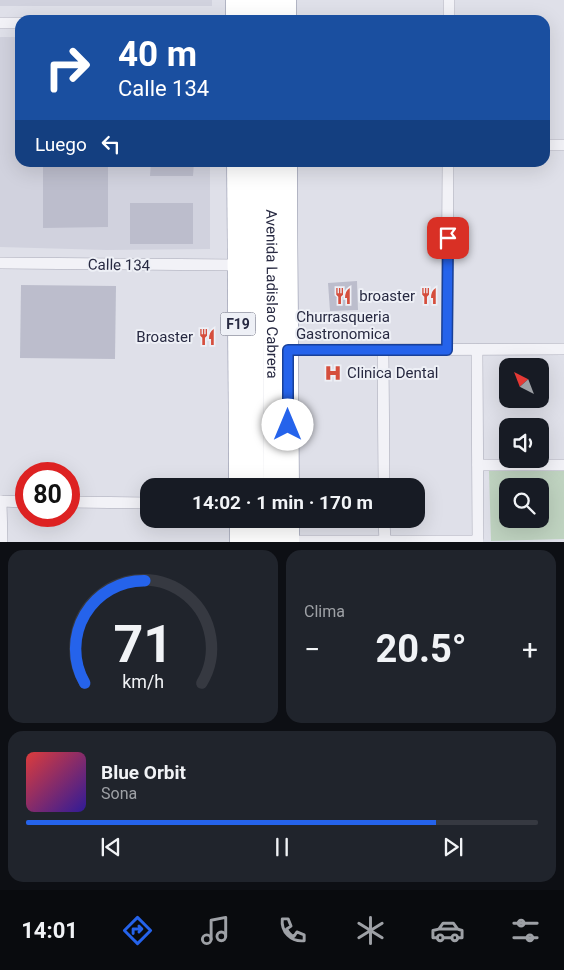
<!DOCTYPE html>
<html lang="es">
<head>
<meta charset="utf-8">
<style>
  :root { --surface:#171b24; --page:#20242c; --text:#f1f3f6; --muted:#9ea1a6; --line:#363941; --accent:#2563eb }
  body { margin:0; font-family:Roboto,sans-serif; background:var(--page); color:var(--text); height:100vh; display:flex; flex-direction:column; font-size:19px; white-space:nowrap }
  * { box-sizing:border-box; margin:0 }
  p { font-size:16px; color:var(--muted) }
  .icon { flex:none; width:28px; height:28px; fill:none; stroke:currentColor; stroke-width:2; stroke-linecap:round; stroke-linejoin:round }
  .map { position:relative; height:542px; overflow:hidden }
  .drawer { display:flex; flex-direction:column; gap:8px; padding:8px; background:#0d0f14; flex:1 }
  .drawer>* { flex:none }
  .top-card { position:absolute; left:15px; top:15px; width:535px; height:152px; border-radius:15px; box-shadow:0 5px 20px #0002; background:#1a4fa0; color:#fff; overflow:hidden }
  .needle { width:32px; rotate:318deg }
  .tools { position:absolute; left:499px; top:358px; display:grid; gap:10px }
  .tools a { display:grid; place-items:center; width:50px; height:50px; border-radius:10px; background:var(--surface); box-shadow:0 5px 20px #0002; font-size:25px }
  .speed { position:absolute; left:15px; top:462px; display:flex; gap:10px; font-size:25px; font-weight:700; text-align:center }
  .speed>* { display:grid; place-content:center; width:65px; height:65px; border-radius:50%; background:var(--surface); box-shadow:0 5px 20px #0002; line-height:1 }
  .speed .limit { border:8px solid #d22; background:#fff; color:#111 }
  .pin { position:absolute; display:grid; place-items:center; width:42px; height:42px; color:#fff; margin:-21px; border-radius:10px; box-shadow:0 2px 8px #0006 }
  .me { position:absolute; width:55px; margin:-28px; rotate:0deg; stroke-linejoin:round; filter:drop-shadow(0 0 4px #0008) }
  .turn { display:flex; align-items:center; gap:18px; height:105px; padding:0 20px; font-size:22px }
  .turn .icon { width:65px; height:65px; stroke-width:2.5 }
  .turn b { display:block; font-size:35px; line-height:42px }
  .then { display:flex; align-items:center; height:48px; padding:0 20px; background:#0003; gap:10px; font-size:19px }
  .big { font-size:38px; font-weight:700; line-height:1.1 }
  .drawer .widget { flex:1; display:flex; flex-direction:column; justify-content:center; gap:8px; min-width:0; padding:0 18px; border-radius:15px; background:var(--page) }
  .drawer .dial { align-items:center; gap:0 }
  .dial svg { height:130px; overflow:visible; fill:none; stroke:var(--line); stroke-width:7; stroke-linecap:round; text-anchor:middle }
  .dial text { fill:var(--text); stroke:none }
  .song { display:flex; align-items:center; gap:15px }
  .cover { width:60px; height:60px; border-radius:8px; background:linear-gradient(135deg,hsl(0 70% 55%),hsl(250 70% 35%)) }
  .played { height:5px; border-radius:2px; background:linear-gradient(90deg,var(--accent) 80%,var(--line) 80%) }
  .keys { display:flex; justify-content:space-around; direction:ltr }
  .heat { display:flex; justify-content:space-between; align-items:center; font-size:28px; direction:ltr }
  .drawer .tiles { flex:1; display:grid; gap:8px; grid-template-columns:1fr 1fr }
  .widget:last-child { grid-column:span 2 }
  .trip { position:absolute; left:140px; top:478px; width:285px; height:50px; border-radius:15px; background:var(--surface); box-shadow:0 5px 20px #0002; font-weight:700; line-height:50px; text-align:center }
  .dock { display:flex; height:80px; justify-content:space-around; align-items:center; background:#090b0e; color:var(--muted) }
  .dock .icon { width:35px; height:35px }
  .dock .current { color:var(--accent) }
  .dock b { font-size:22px; color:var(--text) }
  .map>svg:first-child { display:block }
  .built { fill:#d1d2de }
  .green { fill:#bfd3c0; fill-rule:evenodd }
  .building { fill:#bcbdcc }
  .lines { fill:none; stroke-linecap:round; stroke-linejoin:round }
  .street-casing { stroke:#a8a9b7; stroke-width:12 }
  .primary-casing { stroke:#9da1b5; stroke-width:19 }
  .highway-casing { stroke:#8589a0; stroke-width:21 }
  .street { stroke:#f2f2f7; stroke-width:11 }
  .primary { stroke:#fff; stroke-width:18 }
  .highway { stroke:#fff; stroke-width:20 }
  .route-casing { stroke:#184099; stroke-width:12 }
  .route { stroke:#2563eb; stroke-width:9 }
  .labels { text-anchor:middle; stroke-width:4; stroke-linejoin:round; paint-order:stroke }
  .shield { fill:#eef0f6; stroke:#636577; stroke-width:1 }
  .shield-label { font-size:14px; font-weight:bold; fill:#272941 }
  .street-label { font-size:15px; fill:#272941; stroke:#eef0f6 }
  .poi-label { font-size:15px; fill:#272941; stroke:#eef0f6; text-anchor:end }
</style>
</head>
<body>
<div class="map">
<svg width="564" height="543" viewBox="0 0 564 543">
  <rect width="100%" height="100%" fill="#dfe0e9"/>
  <g class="built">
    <rect x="0" y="0" width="212" height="6"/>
    <polygon points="0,37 20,37 20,162 210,163 210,249 107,250 0,247"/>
  </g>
  <path class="green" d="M564,469V539L491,541L489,471ZM508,486H540V519H508Z"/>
  <g class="building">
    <polygon points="43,162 108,162 108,227 43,228"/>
    <polygon points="151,162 194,162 193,176 150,176"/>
    <rect x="130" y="203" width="63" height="41"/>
    <polygon points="357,281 358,310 330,311 328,283"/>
    <polygon points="21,285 116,286 115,359 20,358"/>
  </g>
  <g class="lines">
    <g class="street-casing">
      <g id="street">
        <polyline points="449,20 449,0"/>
        <polyline points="0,23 20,23"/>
        <polyline points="545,145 564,145"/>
        <polyline points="0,263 238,265"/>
        <polyline points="288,350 564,349"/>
        <polyline points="383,350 384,486"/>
        <polyline points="447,350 448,162"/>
        <polyline points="477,350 478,543"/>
        <polyline points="478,465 564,465"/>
        <polyline points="0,501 26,502"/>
        <polyline points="1,501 2,543"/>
        <polyline points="69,502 149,503"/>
        <polyline points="384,519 385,543"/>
        <polyline points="289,541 478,541"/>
      </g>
    </g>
    <g class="primary-casing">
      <g id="primary">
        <polyline points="253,0 253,20"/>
        <polyline points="270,0 270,20"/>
        <polyline points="254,162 255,486"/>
        <path id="s1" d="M271,162L273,486"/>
        <polyline points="256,519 256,543"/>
        <polyline points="273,519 273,543"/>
      </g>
    </g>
    <g class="highway-casing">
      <g id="highway">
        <polyline points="236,0 236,20"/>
        <polyline points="286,0 286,20"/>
        <polyline points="237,162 239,486"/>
        <polyline points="287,162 289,486"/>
        <polyline points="240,519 240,543"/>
        <polyline points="289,519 289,543"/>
      </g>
    </g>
    <use href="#street" class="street"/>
    <use href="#primary" class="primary"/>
    <use href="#highway" class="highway"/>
  </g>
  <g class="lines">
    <g class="route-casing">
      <polyline id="route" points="288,425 288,350 447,350 448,238"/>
    </g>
    <use href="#route" class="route"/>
  </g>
  <defs>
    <g id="restaurant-bare" transform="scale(1.35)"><path d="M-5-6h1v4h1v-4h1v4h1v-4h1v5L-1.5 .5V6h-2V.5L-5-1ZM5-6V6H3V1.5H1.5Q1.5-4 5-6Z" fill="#d54e3d" stroke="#eef0f6" stroke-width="2.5" paint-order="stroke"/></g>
    <g id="hospital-bare" transform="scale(1.35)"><path d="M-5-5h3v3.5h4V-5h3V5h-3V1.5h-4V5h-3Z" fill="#d54e3d" stroke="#eef0f6" stroke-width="2.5" paint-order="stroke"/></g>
  </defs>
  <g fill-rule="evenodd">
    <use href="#restaurant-bare" x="343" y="296"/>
    <use href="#restaurant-bare" x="429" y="296"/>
    <use href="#restaurant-bare" x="207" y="337"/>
    <use href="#hospital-bare" x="333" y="373"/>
  </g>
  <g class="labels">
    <rect class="shield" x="220.5" y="312.5" width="35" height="23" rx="4"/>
    <g class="shield-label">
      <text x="238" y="329">F19</text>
    </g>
    <g class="street-label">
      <text transform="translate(119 265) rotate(1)" y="5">Calle 134</text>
      <text dy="5" stroke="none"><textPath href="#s1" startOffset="132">Avenida Ladislao Cabrera</textPath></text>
    </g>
    <g class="poi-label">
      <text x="415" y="301">broaster</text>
      <text x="343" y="322" text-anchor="middle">Churrasqueria<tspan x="343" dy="17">Gastronomica</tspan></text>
      <text x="193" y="342">Broaster</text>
      <text x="347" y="378" text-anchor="start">Clinica Dental</text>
    </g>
  </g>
</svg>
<div class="tools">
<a><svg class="needle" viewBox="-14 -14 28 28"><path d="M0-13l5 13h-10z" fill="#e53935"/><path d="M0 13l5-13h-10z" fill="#9ea1a6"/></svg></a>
<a><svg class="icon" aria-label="sound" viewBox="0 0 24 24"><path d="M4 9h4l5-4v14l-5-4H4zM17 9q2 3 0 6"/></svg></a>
<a><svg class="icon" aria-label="search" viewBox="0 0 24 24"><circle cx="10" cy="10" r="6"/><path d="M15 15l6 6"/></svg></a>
</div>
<div class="speed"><div class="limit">80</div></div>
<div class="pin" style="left:448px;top:238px;background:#d93025"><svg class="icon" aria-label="arrive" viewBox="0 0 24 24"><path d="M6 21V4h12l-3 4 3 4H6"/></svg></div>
<svg class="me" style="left:288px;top:425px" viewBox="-20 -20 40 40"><circle r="19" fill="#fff"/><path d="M0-13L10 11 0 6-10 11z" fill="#2563eb"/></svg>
<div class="trip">14:02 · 1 min · 170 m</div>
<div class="top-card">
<div class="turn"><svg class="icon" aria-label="right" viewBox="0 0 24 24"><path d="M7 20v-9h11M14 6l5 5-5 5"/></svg><div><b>40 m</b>Calle 134</div></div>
<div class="then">Luego<svg class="icon" aria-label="left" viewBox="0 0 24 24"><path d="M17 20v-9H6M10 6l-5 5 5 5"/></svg></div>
</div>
</div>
<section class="drawer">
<div class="tiles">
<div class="widget dial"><svg viewBox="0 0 100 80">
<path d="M14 69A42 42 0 1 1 86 69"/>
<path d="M14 69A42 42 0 0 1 51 6" stroke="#2563eb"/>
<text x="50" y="56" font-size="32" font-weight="700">71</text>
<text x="50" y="72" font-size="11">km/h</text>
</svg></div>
<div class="widget"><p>Clima</p>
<div class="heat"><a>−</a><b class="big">20.5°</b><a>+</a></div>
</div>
<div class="widget">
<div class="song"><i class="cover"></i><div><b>Blue Orbit</b><p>Sona</p></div></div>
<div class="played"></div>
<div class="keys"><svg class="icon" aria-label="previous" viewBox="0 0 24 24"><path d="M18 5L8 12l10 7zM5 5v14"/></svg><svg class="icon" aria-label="pause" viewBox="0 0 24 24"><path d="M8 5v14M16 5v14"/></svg><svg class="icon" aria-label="next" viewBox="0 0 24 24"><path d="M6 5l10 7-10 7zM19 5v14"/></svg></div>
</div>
</div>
</section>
<nav class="dock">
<b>14:01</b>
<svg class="icon current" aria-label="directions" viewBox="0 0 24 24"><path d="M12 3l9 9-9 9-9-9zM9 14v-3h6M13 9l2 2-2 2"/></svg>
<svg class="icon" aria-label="music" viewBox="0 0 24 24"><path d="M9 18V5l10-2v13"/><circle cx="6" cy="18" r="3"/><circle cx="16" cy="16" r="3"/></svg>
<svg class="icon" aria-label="phone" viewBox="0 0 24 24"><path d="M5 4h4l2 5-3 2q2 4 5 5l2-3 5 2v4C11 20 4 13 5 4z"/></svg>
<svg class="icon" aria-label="climate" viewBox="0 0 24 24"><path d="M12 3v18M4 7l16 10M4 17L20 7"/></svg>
<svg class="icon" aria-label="car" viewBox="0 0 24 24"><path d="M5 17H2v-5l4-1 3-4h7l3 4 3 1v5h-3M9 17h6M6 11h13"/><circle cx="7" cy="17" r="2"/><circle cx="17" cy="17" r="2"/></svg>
<svg class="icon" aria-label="filters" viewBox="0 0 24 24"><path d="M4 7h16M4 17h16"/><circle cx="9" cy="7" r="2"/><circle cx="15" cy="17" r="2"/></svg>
</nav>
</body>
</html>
